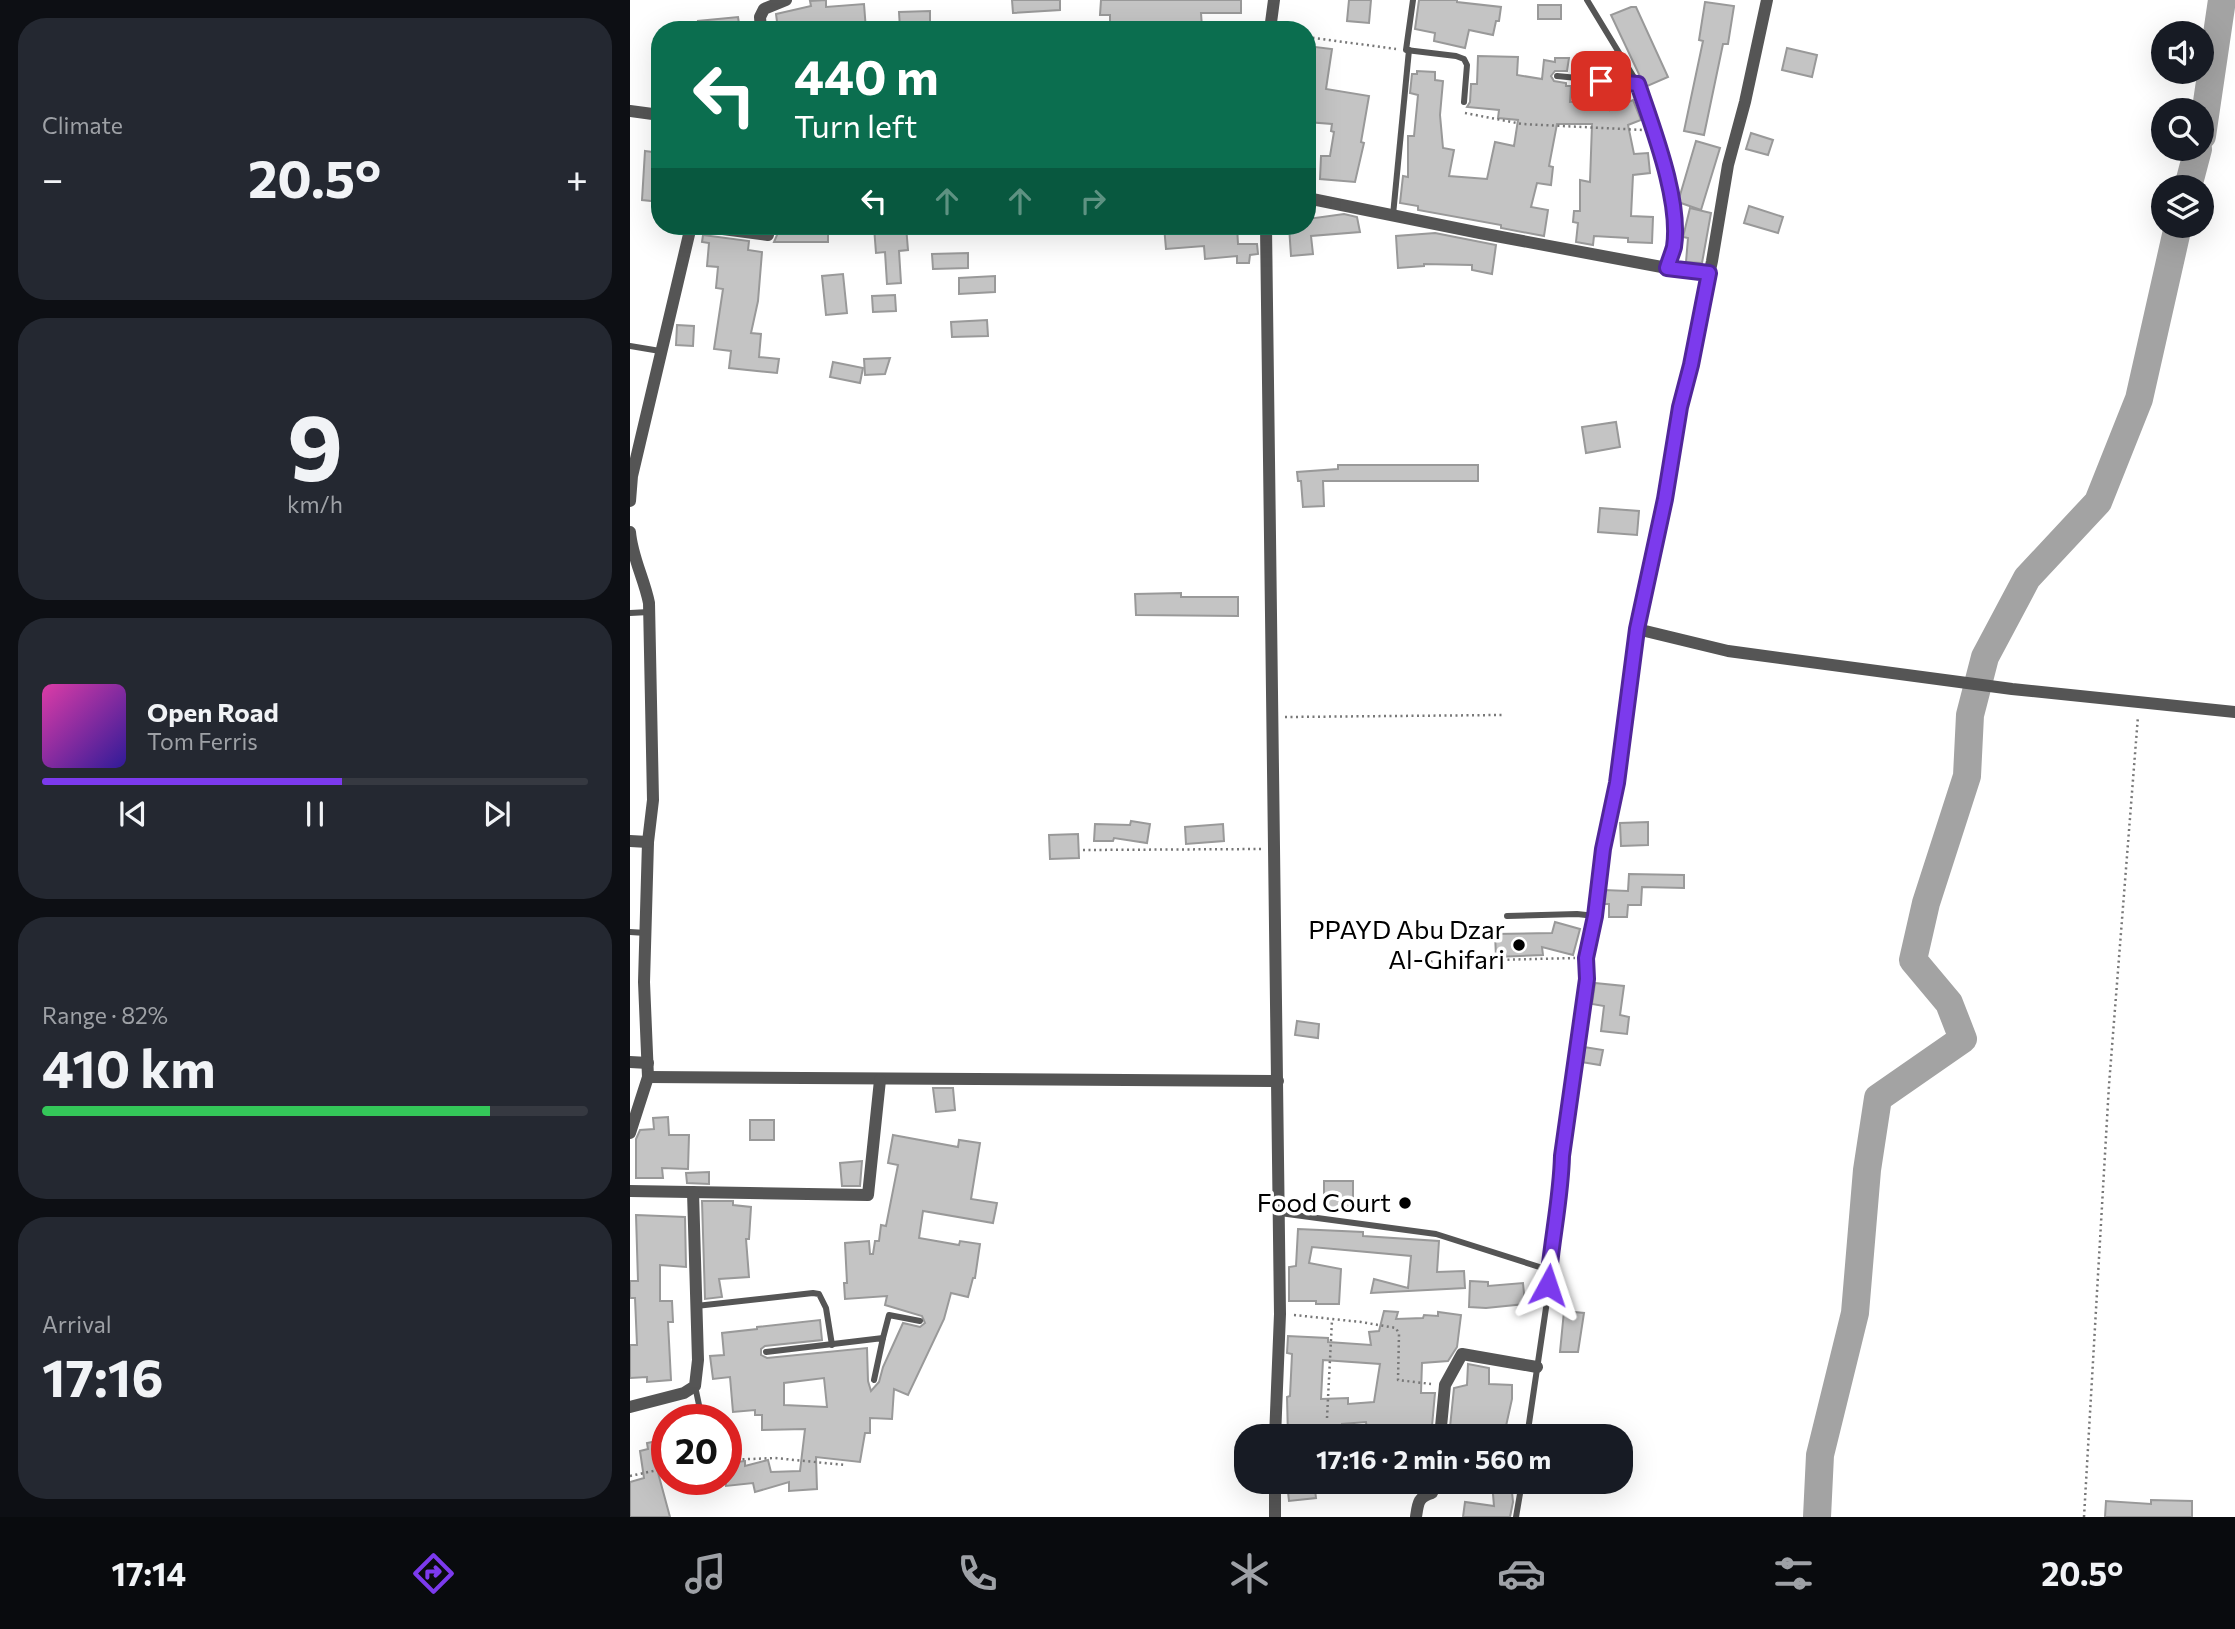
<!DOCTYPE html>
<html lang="en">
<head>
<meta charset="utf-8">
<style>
  :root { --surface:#171b24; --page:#242831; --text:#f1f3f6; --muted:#9ea1a6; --line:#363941; --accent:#7c3aed }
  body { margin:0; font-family:Commissioner,sans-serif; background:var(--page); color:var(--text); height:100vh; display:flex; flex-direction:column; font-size:26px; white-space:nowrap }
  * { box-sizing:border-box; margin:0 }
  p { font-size:23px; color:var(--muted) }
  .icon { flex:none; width:38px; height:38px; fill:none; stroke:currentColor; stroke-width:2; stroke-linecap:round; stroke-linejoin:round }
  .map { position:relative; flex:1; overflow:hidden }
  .drawer { display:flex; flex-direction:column; gap:18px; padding:18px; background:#0d0f14; width:630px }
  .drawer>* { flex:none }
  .guide { position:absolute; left:21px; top:21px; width:665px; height:214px; border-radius:28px; box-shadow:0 7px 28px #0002; background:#0b6e4f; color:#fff; overflow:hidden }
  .buttons { position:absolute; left:1521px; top:21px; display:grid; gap:14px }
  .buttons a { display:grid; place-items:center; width:63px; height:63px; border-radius:50%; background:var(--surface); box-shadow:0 7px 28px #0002; font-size:35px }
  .speed { position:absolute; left:21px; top:1404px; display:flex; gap:14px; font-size:35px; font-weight:700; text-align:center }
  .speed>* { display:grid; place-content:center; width:91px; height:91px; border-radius:50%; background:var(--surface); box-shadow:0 7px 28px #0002; line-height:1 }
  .speed .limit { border:10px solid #d22; background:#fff; color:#111 }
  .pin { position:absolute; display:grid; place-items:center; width:60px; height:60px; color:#fff; margin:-30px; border-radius:14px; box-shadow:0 4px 10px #0006 }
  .me { position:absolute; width:77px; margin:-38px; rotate:5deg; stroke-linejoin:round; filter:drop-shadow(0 0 5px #0008) }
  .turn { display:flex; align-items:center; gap:24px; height:147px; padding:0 28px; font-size:32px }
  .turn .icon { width:91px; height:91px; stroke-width:2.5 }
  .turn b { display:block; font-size:49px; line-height:60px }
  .lanes { display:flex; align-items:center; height:66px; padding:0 28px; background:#0003; justify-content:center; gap:35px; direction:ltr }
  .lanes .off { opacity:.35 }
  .big { font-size:52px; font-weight:700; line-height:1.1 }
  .drawer .card { flex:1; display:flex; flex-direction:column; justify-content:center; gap:10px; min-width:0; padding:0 24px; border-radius:28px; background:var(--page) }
  .drawer .dial { align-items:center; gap:0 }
  .dial b { font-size:91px; line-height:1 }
  .song { display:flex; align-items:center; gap:21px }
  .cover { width:84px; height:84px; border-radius:10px; background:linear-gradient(135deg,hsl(320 70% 55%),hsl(250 70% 35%)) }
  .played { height:7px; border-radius:4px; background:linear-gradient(90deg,var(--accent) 55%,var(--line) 55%) }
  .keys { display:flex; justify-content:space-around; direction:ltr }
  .heat { display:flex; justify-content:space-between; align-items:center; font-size:38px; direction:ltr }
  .charge { height:10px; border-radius:5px; background:linear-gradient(90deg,#34c759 82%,var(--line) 0) }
  .trip { position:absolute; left:604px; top:1424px; width:399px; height:70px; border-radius:28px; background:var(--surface); box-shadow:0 7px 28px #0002; font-weight:700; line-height:70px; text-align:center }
  .tab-bar { display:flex; height:112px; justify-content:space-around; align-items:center; background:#090b0e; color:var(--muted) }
  .tab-bar .icon { width:49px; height:49px }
  .tab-bar .active { color:var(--accent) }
  .tab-bar b { font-size:32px; color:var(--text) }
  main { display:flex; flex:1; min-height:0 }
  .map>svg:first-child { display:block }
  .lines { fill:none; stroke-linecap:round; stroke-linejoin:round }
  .river { stroke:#a3a3a3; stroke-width:28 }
  .building { fill:#c4c4c4; stroke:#999; stroke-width:2; fill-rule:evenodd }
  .path { stroke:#777; stroke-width:2.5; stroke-dasharray:2 3.5; stroke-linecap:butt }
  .service { stroke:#555; stroke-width:6 }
  .minor { stroke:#555; stroke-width:12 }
  .route-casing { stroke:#51269a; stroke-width:18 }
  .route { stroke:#7c3aed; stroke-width:12 }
  .poi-dot { fill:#000; stroke:#fff; stroke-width:2.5 }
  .labels { text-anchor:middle; stroke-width:7; stroke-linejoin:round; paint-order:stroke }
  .poi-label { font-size:26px; fill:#000; stroke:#fff; text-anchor:end }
</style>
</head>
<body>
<main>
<section class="drawer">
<div class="card"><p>Climate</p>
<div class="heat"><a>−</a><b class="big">20.5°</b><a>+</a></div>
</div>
<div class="card dial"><b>9</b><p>km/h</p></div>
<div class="card">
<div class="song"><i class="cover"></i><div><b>Open Road</b><p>Tom Ferris</p></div></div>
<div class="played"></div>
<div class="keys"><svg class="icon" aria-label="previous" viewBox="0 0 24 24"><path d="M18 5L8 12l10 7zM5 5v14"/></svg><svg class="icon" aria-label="pause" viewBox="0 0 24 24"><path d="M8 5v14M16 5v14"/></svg><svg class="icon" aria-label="next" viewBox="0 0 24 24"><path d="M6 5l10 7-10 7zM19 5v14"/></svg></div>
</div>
<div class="card"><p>Range · 82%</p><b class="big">410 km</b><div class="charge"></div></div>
<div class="card"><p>Arrival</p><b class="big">17:16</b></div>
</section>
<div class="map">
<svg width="1605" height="1517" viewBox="0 0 1605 1517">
  <rect width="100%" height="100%" fill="#fff"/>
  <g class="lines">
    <g class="river">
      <polyline points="1572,136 1592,0"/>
      <polyline points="1558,187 1568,149"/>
      <polyline points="1187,1517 1190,1455 1225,1313 1237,1170 1248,1098 1333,1039 1319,1003 1283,960 1296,903 1337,776 1340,715 1355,657 1397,578 1468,502 1509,399 1548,226"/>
    </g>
  </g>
  <g class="building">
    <polygon points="196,0 196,7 234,4 236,30 176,30 176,24 148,29 146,14 181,6 180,1"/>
    <polygon points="382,0 430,0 430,10 383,13"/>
    <polygon points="471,0 611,0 611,13 571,13 572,27 540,30 480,30 480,15 470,15"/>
    <polygon points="719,0 741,0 739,23 717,21"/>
    <polygon points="789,0 827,0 827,2 871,7 869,21 866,21 863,35 839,30 835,48 804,41 805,33 785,29"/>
    <polygon points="1075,2 1104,6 1098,44 1093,44 1074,135 1054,131 1073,41 1069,40"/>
    <rect x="908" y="5" width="23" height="14"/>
    <polygon points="1001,7 1006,7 1038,77 1015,87 981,15"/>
    <polygon points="300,11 300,28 270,29 269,12"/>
    <polygon points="108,17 110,30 69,30 68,21"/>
    <polygon points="677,46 702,49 696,89 739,96 731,142 734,143 725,182 690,179 691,156 700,156 704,132 701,131 702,124 677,122"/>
    <polygon points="1157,48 1187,55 1182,77 1152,70"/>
    <polygon points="848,56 888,57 887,75 912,79 914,60 925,62 925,58 939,58 937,71 925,71 921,76 924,81 936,83 936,86 941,86 940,102 980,101 980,110 1003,100 1011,120 998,125 1004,154 1018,153 1020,173 1003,175 1001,216 1023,217 1022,243 998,242 998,238 964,236 963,245 946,242 948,223 943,222 944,211 950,211 950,180 960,182 962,124 927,124 919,166 923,167 921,185 907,183 901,207 918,210 914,236 871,228 871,225 788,210 788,206 770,203 773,176 778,177 778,136 784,136 788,95 780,93 782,74 787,74 787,71 805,72 805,80 813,81 810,115 813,148 824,150 819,176 857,179 865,142 884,146 888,120 868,118 869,110 837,107 840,102 841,84 847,84"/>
    <polygon points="1121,133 1143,140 1138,155 1116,149"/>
    <polygon points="1066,141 1090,148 1071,210 1048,202"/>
    <polygon points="15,151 30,153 30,202 12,200"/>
    <polygon points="1119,206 1153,217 1148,233 1114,223"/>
    <polygon points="1060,208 1081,213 1072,263 1056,262 1058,238 1053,237"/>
    <polygon points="714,214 727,217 730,232 681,236 683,254 661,256 659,226 677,226 677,219"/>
    <polygon points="276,226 278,250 269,251 271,283 257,284 255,252 246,253 244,227"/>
    <polygon points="534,226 607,226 608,244 627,244 628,254 620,255 619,263 607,263 607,256 575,259 574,246 536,249"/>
    <polygon points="144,227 198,227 198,242 144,242 147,235"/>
    <polygon points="805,233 866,245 862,274 842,270 842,265 794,264 794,266 768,268 766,236"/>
    <polygon points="73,235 119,241 118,250 132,252 128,301 121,333 131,334 129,357 149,359 147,373 99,368 101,351 84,349 93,289 86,288 88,267 77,266 79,243 72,242"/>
    <polygon points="338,253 338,268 303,269 302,254"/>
    <polygon points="213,274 217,313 196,315 192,276"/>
    <polygon points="365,276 365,292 329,294 329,278"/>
    <polygon points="265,295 266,311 243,312 242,296"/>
    <polygon points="357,320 358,336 322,337 321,322"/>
    <polygon points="47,325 64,326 63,346 46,345"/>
    <polygon points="260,358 255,374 235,375 234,359"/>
    <polygon points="203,362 233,368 230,383 200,377"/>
    <polygon points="986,422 990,447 956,453 952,427"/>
    <polygon points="708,465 848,465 848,481 693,481 694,506 673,507 671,481 668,481 667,472 708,469"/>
    <polygon points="970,508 1009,511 1007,535 968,532"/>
    <polygon points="551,593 551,597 608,597 608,616 506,615 505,594"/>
    <polygon points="501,821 520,824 517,843 484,838 483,841 464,841 465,824 500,825"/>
    <polygon points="1018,822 1018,845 991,846 990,823"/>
    <polygon points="593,824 594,841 556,844 555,827"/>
    <polygon points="448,834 449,858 420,859 419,835"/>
    <polygon points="999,874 1054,875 1054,888 1012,887 1011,905 998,905 997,917 979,917 979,904 972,904 974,890 998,891"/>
    <polygon points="925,922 950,929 943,955 912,947 913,955 866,957 865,934 922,933"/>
    <polygon points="965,983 994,986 990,1015 999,1017 997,1034 971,1031 974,1006 962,1004"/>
    <polygon points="667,1021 689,1024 688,1038 665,1035"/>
    <polygon points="954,1047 973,1050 970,1065 951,1062"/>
    <polygon points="303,1088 323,1088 325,1110 306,1112"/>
    <polygon points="38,1117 39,1135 59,1135 58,1169 32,1168 33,1178 6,1178 6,1139 10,1130 24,1129 23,1118"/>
    <rect x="120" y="1120" width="24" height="20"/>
    <path d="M263,1135L328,1147L329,1140L350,1143L341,1199L367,1203L363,1223L293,1211L289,1238L329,1245L330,1241L350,1244L345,1278H343L338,1297L321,1293L314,1319L278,1395L264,1389L262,1419L240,1418V1433H235L230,1462L186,1457L187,1489L159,1491V1482L125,1492L123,1483L96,1486V1463L115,1461V1466L138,1460L141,1472L170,1471L175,1429L132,1430V1415H125V1410L103,1412L100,1377L83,1379L80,1356L94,1355L92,1333L127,1329V1327L190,1320L192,1340L135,1346L131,1349V1355L137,1358L237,1348L238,1381L241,1391L249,1382L253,1367L273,1323L290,1327L295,1323L292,1316L255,1305L257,1296L215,1299L214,1283H217L215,1243L239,1241L240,1254H243L245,1241H249L251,1225L256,1226L268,1165L258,1163ZM194,1378L197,1407L154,1405V1383Z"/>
    <polygon points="232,1161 230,1186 212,1186 210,1163"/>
    <polygon points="79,1172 79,1184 57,1183 56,1173"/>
    <rect x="694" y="1181" width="29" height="27"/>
    <polygon points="72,1201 103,1201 103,1205 121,1207 119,1239 116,1239 119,1277 89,1279 92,1297 75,1299"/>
    <polygon points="6,1215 55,1217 56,1267 30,1265 30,1301 42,1301 43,1322 38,1322 41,1380 17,1382 17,1377 0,1378 0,1345 7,1345 5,1298 0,1298 0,1281 8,1281"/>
    <polygon points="668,1229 733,1232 733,1236 809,1241 807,1272 834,1271 835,1288 741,1293 744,1279 778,1288 781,1256 682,1247 679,1263 711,1269 709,1304 686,1304 686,1301 659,1301 659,1267 666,1266"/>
    <polygon points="840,1281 858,1282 858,1286 893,1283 895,1304 856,1308 839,1307"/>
    <path d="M754,1311L768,1312L766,1319L793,1318L794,1315L808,1316V1312L831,1315L827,1347L818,1361L792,1363L791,1393H805L801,1437H738L736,1422L712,1424L713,1437H658L657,1397L660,1396L662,1354L657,1353L658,1336L698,1338V1342L741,1345L739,1332L749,1331ZM693,1360L750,1364L744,1402L718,1404V1398L691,1399Z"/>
    <polygon points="934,1311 954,1313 948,1352 930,1352"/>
    <polygon points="838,1364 859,1368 859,1384 882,1385 882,1399 874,1435 834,1427 834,1437 819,1437 824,1388 837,1385"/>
    <polygon points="37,1439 37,1467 27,1469 40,1517 0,1517 0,1482 14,1478 10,1451 18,1449 17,1443"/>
    <polygon points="684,1482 686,1498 659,1501 657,1483"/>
    <polygon points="862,1482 881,1482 883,1502 880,1517 833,1517 835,1502 864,1506"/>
    <polygon points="1521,1500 1562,1501 1562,1517 1475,1517 1476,1501 1521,1504"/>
  </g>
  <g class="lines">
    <g class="path">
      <polyline points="677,37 766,49"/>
      <polyline points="835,113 892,124 1013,130"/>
      <polyline points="655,717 872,715"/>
      <polyline points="453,850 632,849"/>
      <polyline points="784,962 945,958"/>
      <polyline points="664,1315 731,1322 766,1328 769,1334 768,1380 801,1384"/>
      <polyline points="697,1418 702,1320"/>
      <polyline points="96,1460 145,1458 215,1465"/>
      <polyline points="0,1476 37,1468"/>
      <polyline points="1454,1517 1479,1085 1508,716"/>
    </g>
    <g class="service">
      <polyline points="783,0 776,50 826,56 834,59 837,65 834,102"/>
      <polyline points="957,0 1008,84 1031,151 1043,214 1044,246 1037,268"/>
      <polyline points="927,76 1008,84"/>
      <polyline points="763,215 779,50"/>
      <polyline points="0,346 30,351"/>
      <polyline points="0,613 19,612"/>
      <polyline points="877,916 947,914 965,916"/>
      <polyline points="0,932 16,933"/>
      <polyline points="650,1213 806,1234 919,1270"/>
      <polyline points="66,1306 183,1293 189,1294 196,1308 202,1345"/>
      <polyline points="253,1338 259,1315 290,1321"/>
      <polyline points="136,1352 253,1338 244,1380"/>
      <polyline points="65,1386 72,1419"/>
      <polyline points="897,1437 917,1301 923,1233 931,1184 932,1156 957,979 956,958 965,916 973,849 987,783 1007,629"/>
      <polyline points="886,1517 892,1482"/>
    </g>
    <g class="minor">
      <polyline points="1137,0 1115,102 1098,165 1082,261 1050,407 1035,499 1007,629 1098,651 1382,689 1605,712"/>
      <polyline points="131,30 130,17 134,9 156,0"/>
      <polyline points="640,30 644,0"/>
      <polyline points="0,111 30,115"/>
      <polyline points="677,198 850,233 1037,268 1078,273"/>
      <polyline points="70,226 138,235"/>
      <polyline points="636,226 650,1314 645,1437"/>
      <polyline points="0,501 2,476 61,226"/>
      <path d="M0,532C2,557 14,578 19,603L23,800L18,842L14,982L18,1077L0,1133"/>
      <polyline points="0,841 18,842"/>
      <polyline points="0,1062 18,1063"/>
      <polyline points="18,1077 648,1081"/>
      <polyline points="0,1191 238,1195 250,1080"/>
      <polyline points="0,1407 54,1393 65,1386 68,1360 63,1192"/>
      <polyline points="810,1437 815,1385 832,1354 907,1367"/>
      <polyline points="645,1517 645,1482"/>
      <path d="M786,1517C788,1503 788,1497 802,1493L805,1482"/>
    </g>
  </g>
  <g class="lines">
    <g class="route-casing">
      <path id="route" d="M918,1285C921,1242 931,1199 932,1156L957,979L956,958L965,916L973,849L987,783L1007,629L1035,499L1050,407L1061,365L1079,273L1037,268C1039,261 1042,254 1044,247C1051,200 1023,129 1008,84L971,81"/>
    </g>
    <use href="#route" class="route"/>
  </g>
  <g class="poi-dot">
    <circle cx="889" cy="945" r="7"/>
    <circle cx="775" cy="1203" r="7"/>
  </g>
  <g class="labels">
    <g class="poi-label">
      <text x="875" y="939">PPAYD Abu Dzar<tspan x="875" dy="30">Al-Ghifari</tspan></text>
      <text x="761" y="1212">Food Court</text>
    </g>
  </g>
</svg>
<div class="buttons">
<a><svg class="icon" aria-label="sound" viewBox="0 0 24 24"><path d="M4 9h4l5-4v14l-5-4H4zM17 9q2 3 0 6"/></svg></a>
<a><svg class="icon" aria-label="search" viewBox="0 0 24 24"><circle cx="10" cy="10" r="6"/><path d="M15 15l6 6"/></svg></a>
<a><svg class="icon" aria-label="layers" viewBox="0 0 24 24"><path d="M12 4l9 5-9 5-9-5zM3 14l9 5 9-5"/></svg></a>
</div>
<div class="speed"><div class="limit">20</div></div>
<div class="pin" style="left:971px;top:81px;background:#d93025"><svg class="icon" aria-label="arrive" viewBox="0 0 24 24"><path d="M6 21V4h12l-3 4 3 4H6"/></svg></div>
<svg class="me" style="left:918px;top:1285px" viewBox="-20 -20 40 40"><path d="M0-17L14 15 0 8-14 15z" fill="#7c3aed" stroke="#fff" stroke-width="4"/></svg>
<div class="trip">17:16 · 2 min · 560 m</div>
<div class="guide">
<div class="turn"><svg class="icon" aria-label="left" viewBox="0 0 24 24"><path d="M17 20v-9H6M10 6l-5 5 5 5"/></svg><div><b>440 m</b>Turn left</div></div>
<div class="lanes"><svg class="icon" aria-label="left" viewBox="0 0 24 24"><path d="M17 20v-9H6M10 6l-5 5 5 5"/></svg><svg class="icon off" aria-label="ahead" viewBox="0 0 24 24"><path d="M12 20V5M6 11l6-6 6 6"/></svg><svg class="icon off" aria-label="ahead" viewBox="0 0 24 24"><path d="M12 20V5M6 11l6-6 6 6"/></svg><svg class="icon off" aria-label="right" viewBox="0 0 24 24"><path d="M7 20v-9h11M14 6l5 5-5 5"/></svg></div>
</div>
</div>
</main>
<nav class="tab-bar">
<b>17:14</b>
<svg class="icon active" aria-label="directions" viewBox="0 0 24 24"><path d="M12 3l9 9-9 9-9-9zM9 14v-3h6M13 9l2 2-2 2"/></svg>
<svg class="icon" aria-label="music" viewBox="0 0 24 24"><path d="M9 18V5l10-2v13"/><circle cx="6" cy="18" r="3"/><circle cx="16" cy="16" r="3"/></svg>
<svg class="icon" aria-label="phone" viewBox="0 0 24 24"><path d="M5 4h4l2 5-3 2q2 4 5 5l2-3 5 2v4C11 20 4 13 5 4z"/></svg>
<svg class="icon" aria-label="climate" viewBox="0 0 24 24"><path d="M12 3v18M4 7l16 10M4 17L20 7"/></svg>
<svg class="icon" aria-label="car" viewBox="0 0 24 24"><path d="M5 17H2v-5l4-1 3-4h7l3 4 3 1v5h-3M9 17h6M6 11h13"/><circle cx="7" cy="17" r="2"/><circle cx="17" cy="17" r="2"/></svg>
<svg class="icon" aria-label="filters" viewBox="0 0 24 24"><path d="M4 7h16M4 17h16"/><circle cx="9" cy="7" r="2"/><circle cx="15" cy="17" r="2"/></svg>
<b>20.5°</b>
</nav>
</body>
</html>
